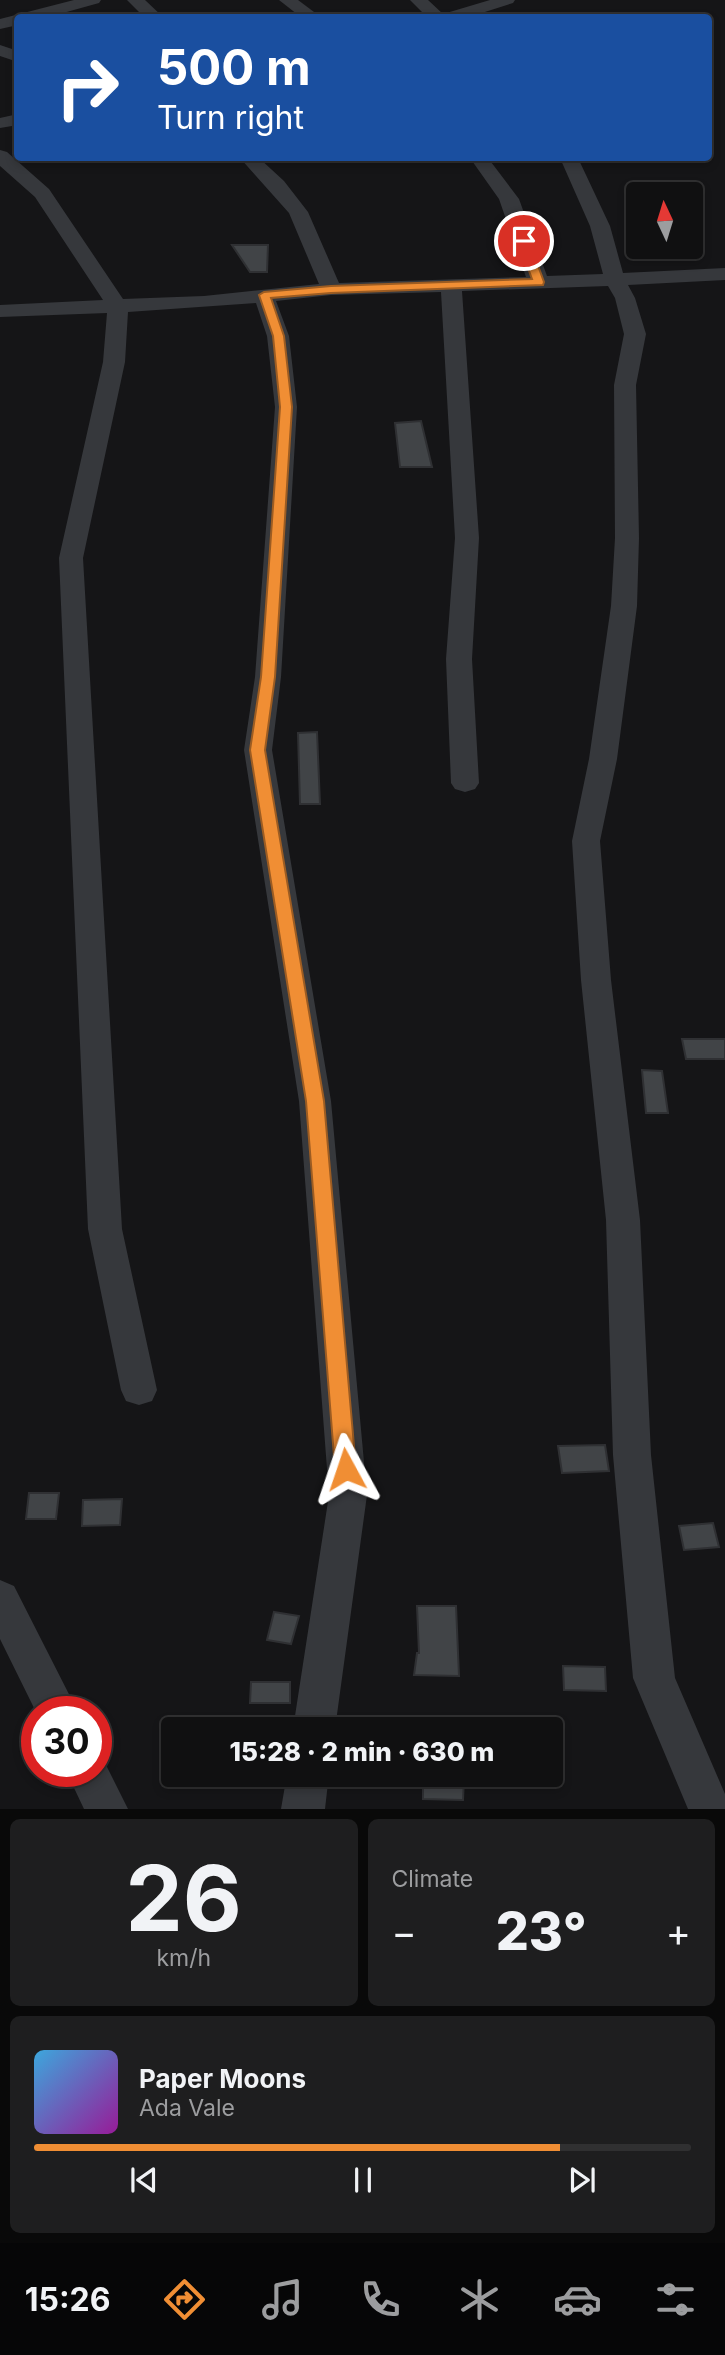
<!DOCTYPE html>
<html lang="en">
<head>
<meta charset="utf-8">
<style>
  :root { --surface:#101011; --page:#1e1e1f; --text:#f1f3f6; --muted:#9c9d9f; --line:#303031; --accent:#f08e34 }
  body { margin:0; font-family:Inter,sans-serif; background:var(--page); color:var(--text); height:100vh; display:flex; flex-direction:column; font-size:26px; white-space:nowrap }
  * { box-sizing:border-box; margin:0 }
  p { font-size:23px; color:var(--muted) }
  .icon { flex:none; width:38px; height:38px; fill:none; stroke:currentColor; stroke-width:2; stroke-linecap:round; stroke-linejoin:round }
  .map { position:relative; height:1809px; overflow:hidden }
  .drawer { display:flex; flex-direction:column; gap:10px; padding:10px; background:#090909; flex:1 }
  .drawer>* { flex:none }
  .banner { position:absolute; left:14px; top:14px; width:698px; height:147px; border-radius:7px; box-shadow:0 4px 10px #0003,0 0 0 2px var(--line); background:#1a4fa0; color:#fff; overflow:hidden }
  .needle { width:46px; rotate:356deg }
  .fabs { position:absolute; left:626px; top:182px; display:grid; gap:14px }
  .fabs a { display:grid; place-items:center; width:77px; height:77px; border-radius:7px; background:var(--surface); box-shadow:0 4px 10px #0003,0 0 0 2px var(--line); font-size:35px }
  .speed { position:absolute; left:21px; top:1696px; display:flex; gap:14px; font-size:35px; font-weight:700; text-align:center }
  .speed>* { display:grid; place-content:center; width:91px; height:91px; border-radius:50%; background:var(--surface); box-shadow:0 4px 10px #0003,0 0 0 2px var(--line); line-height:1 }
  .speed .limit { border:10px solid #d22; background:#fff; color:#111 }
  .pin { position:absolute; display:grid; place-items:center; width:60px; height:60px; color:#fff; margin:-30px; border:4px solid #fff; border-radius:50%; box-shadow:0 2px 7px #0007 }
  .me { position:absolute; width:77px; margin:-38px; rotate:355deg; stroke-linejoin:round; filter:drop-shadow(0 0 5px #0008) }
  .turn { display:flex; align-items:center; gap:24px; height:147px; padding:0 28px; font-size:32px }
  .turn .icon { width:91px; height:91px; stroke-width:2.5 }
  .turn b { display:block; font-size:49px; line-height:60px }
  .big { font-size:52px; font-weight:800; line-height:1.1 }
  .drawer .card { flex:1; display:flex; flex-direction:column; justify-content:center; gap:10px; min-width:0; padding:0 24px; border-radius:10px; background:var(--page) }
  .drawer .dial { align-items:center; gap:0 }
  .dial b { font-size:91px; line-height:1 }
  .song { display:flex; align-items:center; gap:21px }
  .cover { width:84px; height:84px; border-radius:10px; background:linear-gradient(135deg,hsl(200 70% 55%),hsl(300 70% 35%)) }
  .played { height:7px; border-radius:4px; background:linear-gradient(90deg,var(--accent) 80%,var(--line) 80%) }
  .keys { display:flex; justify-content:space-around; direction:ltr }
  .heat { display:flex; justify-content:space-between; align-items:center; font-size:38px; direction:ltr }
  .drawer .tiles { flex:1; display:grid; gap:10px; grid-template-columns:1fr 1fr }
  .card:last-child { grid-column:span 2 }
  .trip { position:absolute; left:161px; top:1717px; width:402px; height:70px; border-radius:7px; background:var(--surface); box-shadow:0 4px 10px #0003,0 0 0 2px var(--line); font-weight:800; line-height:70px; text-align:center }
  .tab-bar { display:flex; height:112px; justify-content:space-around; align-items:center; background:#060607; color:var(--muted) }
  .tab-bar .icon { width:49px; height:49px }
  .tab-bar .selected { color:var(--accent) }
  .tab-bar b { font-size:32px; color:var(--text) }
  .map>svg:first-child { display:block }
  .building { fill:#414447; stroke:#2f3033; stroke-width:2 }
  .lines { fill:none; stroke-linecap:round; stroke-linejoin:round }
  .minor { fill:#36383c; fill-rule:evenodd }
  .route { fill:#f08e34; stroke:#9c5c22; stroke-width:2 }
</style>
</head>
<body>
<div class="map">
<svg width="725" height="1809" viewBox="0 0 725 1809">
  <rect width="100%" height="100%" fill="#151517"/>
  <g class="building">
    <polygon points="232,245 268,245 267,272 250,272"/>
    <polygon points="421,421 432,467 400,467 395,423"/>
    <polygon points="317,732 320,804 300,804 298,733"/>
    <polygon points="682,1039 725,1039 725,1059 686,1059"/>
    <polygon points="642,1070 662,1071 668,1113 646,1113"/>
    <polygon points="605,1445 609,1471 562,1473 558,1446"/>
    <polygon points="29,1493 59,1493 56,1519 26,1519"/>
    <polygon points="122,1499 120,1525 82,1526 83,1500"/>
    <polygon points="713,1523 719,1547 684,1550 679,1526"/>
    <polygon points="417,1606 456,1606 459,1676 414,1675 417,1653 419,1653"/>
    <polygon points="274,1612 299,1616 291,1644 267,1640"/>
    <polygon points="563,1666 605,1667 606,1691 564,1690"/>
    <polygon points="251,1682 290,1682 290,1703 250,1703"/>
    <polygon points="423,1778 464,1779 463,1800 423,1799"/>
  </g>
  <g class="lines">
    <g class="minor">
      <polygon points="74,0 101,0 99,3 45,18 18,18 18,25 0,29 0,19"/>
      <polygon points="127,0 145,0 164,18 145,18"/>
      <polygon points="279,0 298,0 322,18 302,18"/>
      <polygon points="410,0 428,0 443,14 490,0 515,0 513,3 466,18 428,18"/>
      <polygon points="0,45 18,51 18,62 0,56"/>
      <polygon points="18,114 18,125 0,128 0,118"/>
      <polygon points="0,150 7,152 49,189 123,299 204,296 319,284 289,213 240,158 259,158 284,181 308,212 339,283 526,277 499,199 470,158 488,158 519,199 547,276 603,274 590,226 560,158 578,158 610,226 623,273 725,268 725,280 628,285 635,298 646,334 636,385 639,538 637,606 617,759 600,841 611,980 640,1220 651,1455 675,1678 725,1794 725,1809 688,1809 633,1678 613,1455 606,1220 581,980 572,841 589,759 611,606 615,538 614,385 624,334 615,298 608,286 462,291 479,538 472,659 479,783 475,789 465,792 455,789 451,783 446,659 455,538 441,292 331,295 276,301 289,336 297,407 281,677 272,750 331,1101 367,1495 335,1729 293,1729 329,1495 299,1101 244,750 255,677 275,407 267,336 256,303 128,312 125,362 83,558 122,1229 157,1390 152,1401 139,1405 126,1401 121,1390 88,1229 59,558 103,362 107,313 0,317 0,305 103,300 35,197 0,166"/>
      <polygon points="0,1580 14,1586 78,1712 37,1712 37,1714 0,1639"/>
      <polygon points="96,1755 102,1757 128,1809 84,1809 66,1771 96,1771"/>
      <polygon points="287,1774 329,1774 325,1809 281,1809"/>
    </g>
  </g>
  <polygon class="route" points="524,237 529,241 544,282 543,285 331,293 271,298 284,336 292,407 275,677 265,750 324,1101 356,1469 353,1475 346,1477 338,1475 335,1469 306,1101 250,750 261,677 280,407 273,336 259,295 264,292 331,286 532,279 518,241"/>
</svg>
<div class="fabs">
<a><svg class="needle" viewBox="-14 -14 28 28"><path d="M0-13l5 13h-10z" fill="#e53935"/><path d="M0 13l5-13h-10z" fill="#9c9d9f"/></svg></a>
</div>
<div class="speed"><div class="limit">30</div></div>
<div class="pin" style="left:524px;top:241px;background:#d93025"><svg class="icon" aria-label="arrive" viewBox="0 0 24 24"><path d="M6 21V4h12l-3 4 3 4H6"/></svg></div>
<svg class="me" style="left:346px;top:1469px" viewBox="-20 -20 40 40"><path d="M0-17L14 15 0 8-14 15z" fill="#f08e34" stroke="#fff" stroke-width="4"/></svg>
<div class="trip">15:28 · 2 min · 630 m</div>
<div class="banner">
<div class="turn"><svg class="icon" aria-label="right" viewBox="0 0 24 24"><path d="M7 20v-9h11M14 6l5 5-5 5"/></svg><div><b>500 m</b>Turn right</div></div>
</div>
</div>
<section class="drawer">
<div class="tiles">
<div class="card dial"><b>26</b><p>km/h</p></div>
<div class="card"><p>Climate</p>
<div class="heat"><a>−</a><b class="big">23°</b><a>+</a></div>
</div>
<div class="card">
<div class="song"><i class="cover"></i><div><b>Paper Moons</b><p>Ada Vale</p></div></div>
<div class="played"></div>
<div class="keys"><svg class="icon" aria-label="previous" viewBox="0 0 24 24"><path d="M18 5L8 12l10 7zM5 5v14"/></svg><svg class="icon" aria-label="pause" viewBox="0 0 24 24"><path d="M8 5v14M16 5v14"/></svg><svg class="icon" aria-label="next" viewBox="0 0 24 24"><path d="M6 5l10 7-10 7zM19 5v14"/></svg></div>
</div>
</div>
</section>
<nav class="tab-bar">
<b>15:26</b>
<svg class="icon selected" aria-label="directions" viewBox="0 0 24 24"><path d="M12 3l9 9-9 9-9-9zM9 14v-3h6M13 9l2 2-2 2"/></svg>
<svg class="icon" aria-label="music" viewBox="0 0 24 24"><path d="M9 18V5l10-2v13"/><circle cx="6" cy="18" r="3"/><circle cx="16" cy="16" r="3"/></svg>
<svg class="icon" aria-label="phone" viewBox="0 0 24 24"><path d="M5 4h4l2 5-3 2q2 4 5 5l2-3 5 2v4C11 20 4 13 5 4z"/></svg>
<svg class="icon" aria-label="climate" viewBox="0 0 24 24"><path d="M12 3v18M4 7l16 10M4 17L20 7"/></svg>
<svg class="icon" aria-label="car" viewBox="0 0 24 24"><path d="M5 17H2v-5l4-1 3-4h7l3 4 3 1v5h-3M9 17h6M6 11h13"/><circle cx="7" cy="17" r="2"/><circle cx="17" cy="17" r="2"/></svg>
<svg class="icon" aria-label="filters" viewBox="0 0 24 24"><path d="M4 7h16M4 17h16"/><circle cx="9" cy="7" r="2"/><circle cx="15" cy="17" r="2"/></svg>
</nav>
</body>
</html>
